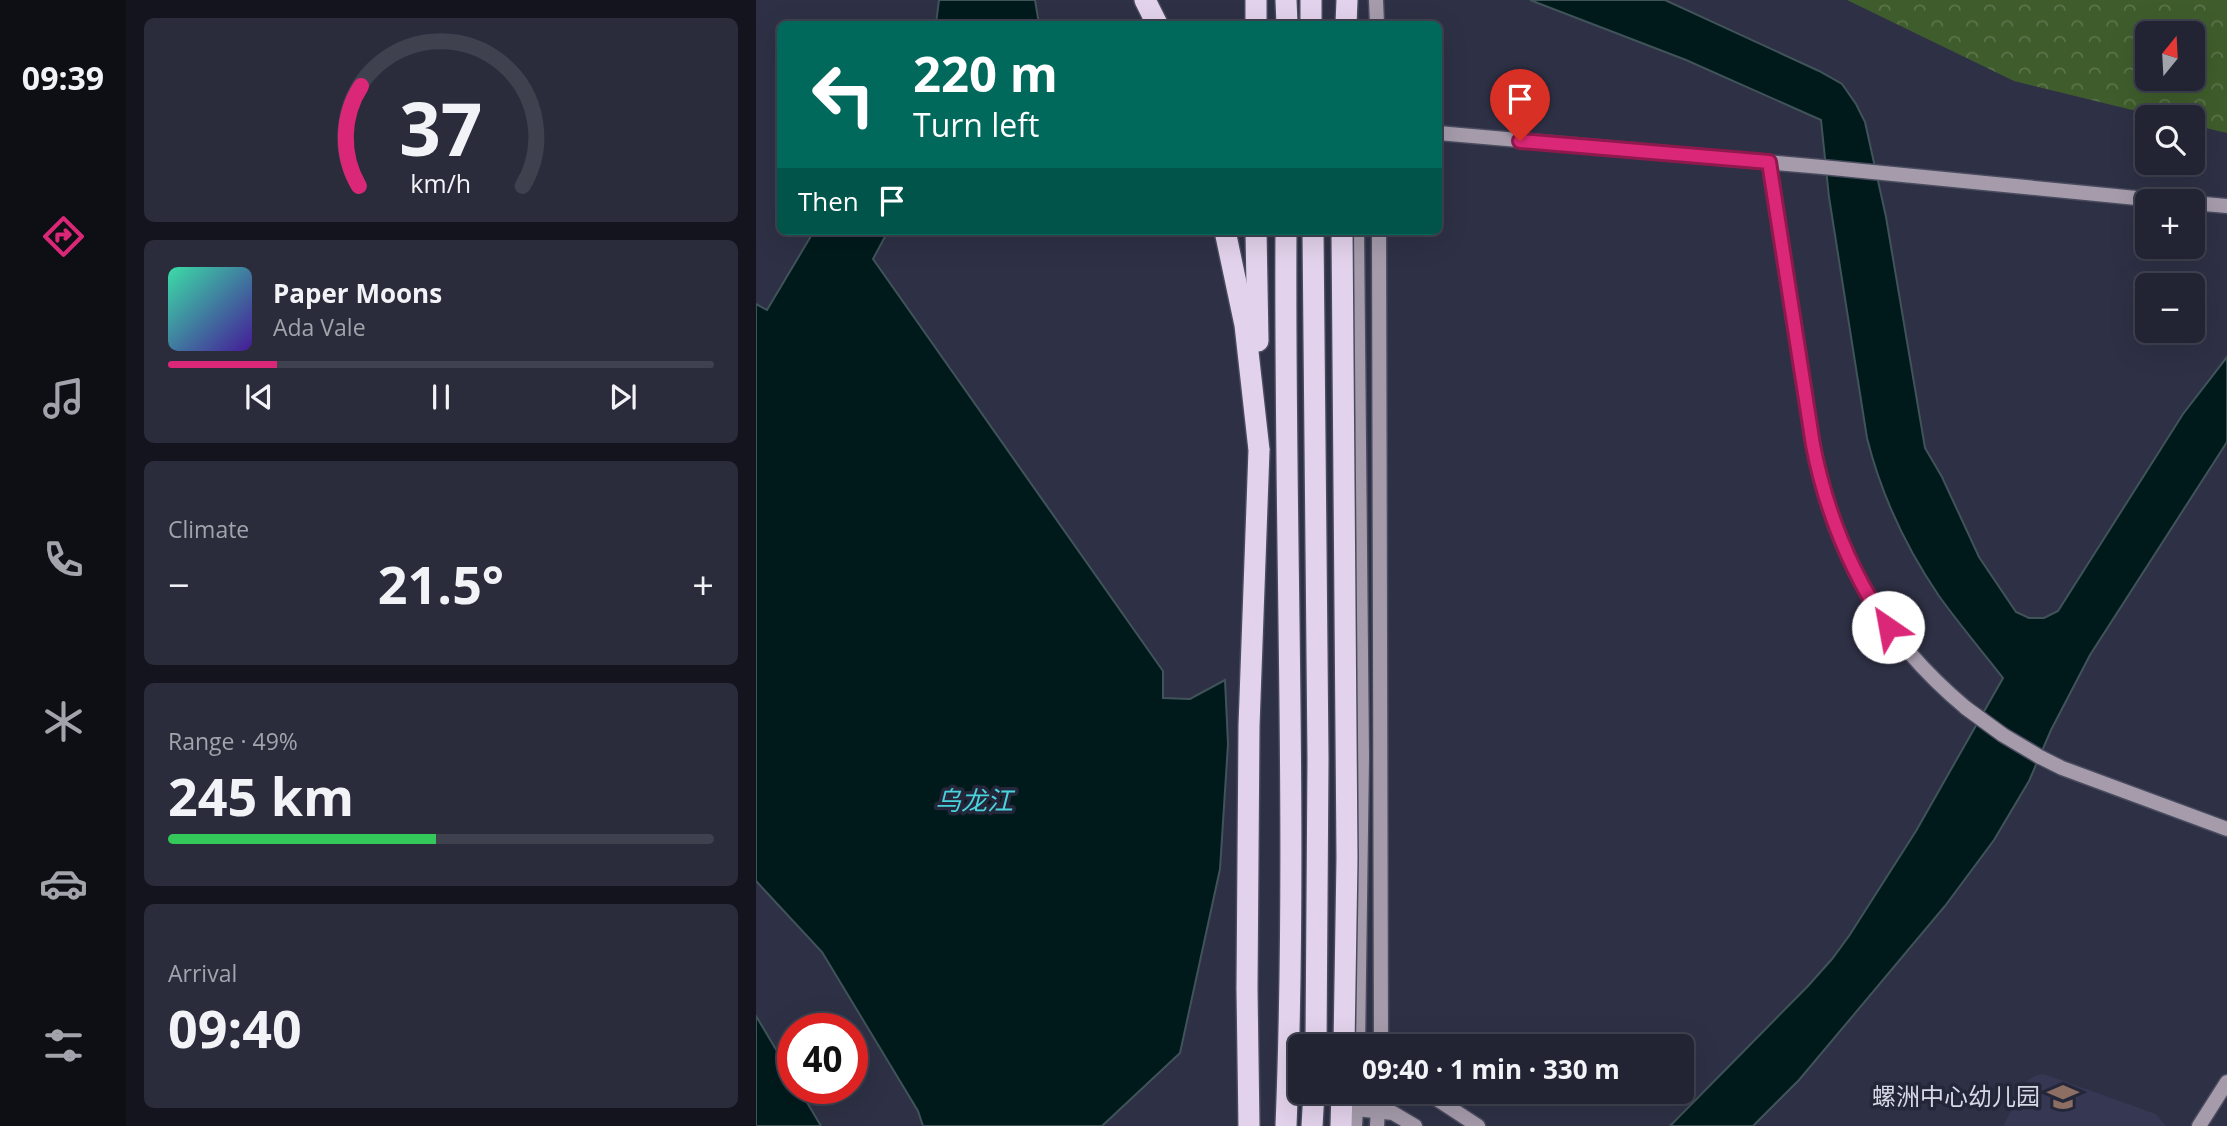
<!DOCTYPE html>
<html lang="en">
<head>
<meta charset="utf-8">
<style>
  :root { --surface:#222434; --page:#2a2c3c; --text:#f1f3f6; --muted:#a2a4ac; --line:#3f414f; --accent:#db2777 }
  body { margin:0; font-family:"Open Sans","Noto Sans SC",sans-serif; background:var(--page); color:var(--text); height:100vh; display:flex; flex-direction:column; font-size:26px; white-space:nowrap }
  * { box-sizing:border-box; margin:0 }
  p { font-size:23px; color:var(--muted) }
  .icon { flex:none; width:38px; height:38px; fill:none; stroke:currentColor; stroke-width:2; stroke-linecap:round; stroke-linejoin:round }
  .map { position:relative; flex:1; overflow:hidden }
  .drawer { display:flex; flex-direction:column; gap:18px; padding:18px; background:#13141d; width:630px }
  .drawer>* { flex:none }
  .hud { position:absolute; left:21px; top:21px; width:665px; height:214px; border-radius:10px; box-shadow:0 7px 28px #0002,0 0 0 2px var(--line); background:#00695c; color:#fff; overflow:hidden }
  .needle { width:46px; rotate:18deg }
  .buttons { position:absolute; left:1379px; top:21px; display:grid; gap:14px }
  .buttons a { display:grid; place-items:center; width:70px; height:70px; border-radius:10px; background:var(--surface); box-shadow:0 7px 28px #0002,0 0 0 2px var(--line); font-size:35px }
  .speed { position:absolute; left:21px; top:1013px; display:flex; gap:14px; font-size:35px; font-weight:700; text-align:center }
  .speed>* { display:grid; place-content:center; width:91px; height:91px; border-radius:50%; background:var(--surface); box-shadow:0 7px 28px #0002,0 0 0 2px var(--line); line-height:1 }
  .speed .limit { border:10px solid #d22; background:#fff; color:#111 }
  .pin { position:absolute; display:grid; place-items:center; width:60px; height:60px; color:#fff; margin:-72px -30px; border-radius:50% 50% 50% 0; rotate:-45deg; box-shadow:0 0 7px #0007 }
  .pin .icon { rotate:45deg }
  .me { position:absolute; width:77px; margin:-38px; rotate:327deg; stroke-linejoin:round; filter:drop-shadow(0 0 5px #0008) }
  .turn { display:flex; align-items:center; gap:24px; height:147px; padding:0 21px; font-size:32px }
  .turn .icon { width:91px; height:91px; stroke-width:2.5 }
  .turn b { display:block; font-size:49px; line-height:60px }
  .then { display:flex; align-items:center; height:66px; padding:0 21px; background:#0003; gap:14px; font-size:26px }
  .big { font-size:52px; font-weight:700; line-height:1.1 }
  .drawer .tile { flex:1; display:flex; flex-direction:column; justify-content:center; gap:10px; min-width:0; padding:0 24px; border-radius:10px; background:var(--page) }
  .drawer .dial { align-items:center; gap:0 }
  .dial svg { height:182px; overflow:visible; fill:none; stroke:var(--line); stroke-width:7; stroke-linecap:round; text-anchor:middle }
  .dial text { fill:var(--text); stroke:none }
  .song { display:flex; align-items:center; gap:21px }
  .cover { width:84px; height:84px; border-radius:10px; background:linear-gradient(135deg,hsl(160 70% 55%),hsl(260 70% 35%)) }
  .played { height:7px; border-radius:4px; background:linear-gradient(90deg,var(--accent) 20%,var(--line) 20%) }
  .keys { display:flex; justify-content:space-around; direction:ltr }
  .heat { display:flex; justify-content:space-between; align-items:center; font-size:38px; direction:ltr }
  .charge { height:10px; border-radius:5px; background:linear-gradient(90deg,#34c759 49%,var(--line) 0) }
  .trip { position:absolute; left:532px; top:1034px; width:406px; height:70px; border-radius:10px; background:var(--surface); box-shadow:0 7px 28px #0002,0 0 0 2px var(--line); font-weight:700; line-height:70px; text-align:center }
  main { display:flex; flex:1; min-height:0 }
  .dock { display:flex; flex-direction:column; width:126px; justify-content:space-around; align-items:center; background:#0e0e15; color:var(--muted) }
  .dock .icon { width:49px; height:49px }
  .dock .on { color:var(--accent) }
  .dock b { font-size:32px; color:var(--text) }
  .map>svg:first-child { display:block }
  .built { fill:#363853 }
  .forest { fill:url(#forest-crowns); fill-rule:evenodd }
  .water { fill:#001a1c; stroke:#405359; stroke-width:2 }
  .lines { fill:none; stroke-linecap:round; stroke-linejoin:round }
  .secondary-casing { stroke:#494b5f; stroke-width:17 }
  .highway-casing { stroke:#494b5f; stroke-width:24 }
  .secondary { stroke:#a59bab; stroke-width:14 }
  .highway { stroke:#e2d2eb; stroke-width:21 }
  .secondary-bridge-casing { stroke:#494b5f; stroke-width:17; stroke-linecap:butt }
  .highway-bridge-casing { stroke:#494b5f; stroke-width:24; stroke-linecap:butt }
  .secondary-bridge { stroke:#a59bab; stroke-width:14 }
  .highway-bridge { stroke:#e2d2eb; stroke-width:21 }
  .route-casing { stroke:#8e194d; stroke-width:18 }
  .route { stroke:#db2777; stroke-width:12 }
  .labels { text-anchor:middle; stroke-width:7; stroke-linejoin:round; paint-order:stroke }
  .poi-label { font-size:24px; fill:#d7d8e6; stroke:#24263a; text-anchor:end }
  .water-label { font-size:26px; font-style:italic; fill:#49d4dd; stroke:#24263a }
</style>
</head>
<body>
<main>
<nav class="dock">
<b>09:39</b>
<svg class="icon on" aria-label="directions" viewBox="0 0 24 24"><path d="M12 3l9 9-9 9-9-9zM9 14v-3h6M13 9l2 2-2 2"/></svg>
<svg class="icon" aria-label="music" viewBox="0 0 24 24"><path d="M9 18V5l10-2v13"/><circle cx="6" cy="18" r="3"/><circle cx="16" cy="16" r="3"/></svg>
<svg class="icon" aria-label="phone" viewBox="0 0 24 24"><path d="M5 4h4l2 5-3 2q2 4 5 5l2-3 5 2v4C11 20 4 13 5 4z"/></svg>
<svg class="icon" aria-label="climate" viewBox="0 0 24 24"><path d="M12 3v18M4 7l16 10M4 17L20 7"/></svg>
<svg class="icon" aria-label="car" viewBox="0 0 24 24"><path d="M5 17H2v-5l4-1 3-4h7l3 4 3 1v5h-3M9 17h6M6 11h13"/><circle cx="7" cy="17" r="2"/><circle cx="17" cy="17" r="2"/></svg>
<svg class="icon" aria-label="filters" viewBox="0 0 24 24"><path d="M4 7h16M4 17h16"/><circle cx="9" cy="7" r="2"/><circle cx="15" cy="17" r="2"/></svg>
</nav>
<section class="drawer">
<div class="tile dial"><svg viewBox="0 0 100 80">
<path d="M14 69A42 42 0 1 1 86 69"/>
<path d="M14 69A42 42 0 0 1 15 25" stroke="#db2777"/>
<text x="50" y="56" font-size="32" font-weight="700">37</text>
<text x="50" y="72" font-size="11">km/h</text>
</svg></div>
<div class="tile">
<div class="song"><i class="cover"></i><div><b>Paper Moons</b><p>Ada Vale</p></div></div>
<div class="played"></div>
<div class="keys"><svg class="icon" aria-label="previous" viewBox="0 0 24 24"><path d="M18 5L8 12l10 7zM5 5v14"/></svg><svg class="icon" aria-label="pause" viewBox="0 0 24 24"><path d="M8 5v14M16 5v14"/></svg><svg class="icon" aria-label="next" viewBox="0 0 24 24"><path d="M6 5l10 7-10 7zM19 5v14"/></svg></div>
</div>
<div class="tile"><p>Climate</p>
<div class="heat"><a>−</a><b class="big">21.5°</b><a>+</a></div>
</div>
<div class="tile"><p>Range · 49%</p><b class="big">245 km</b><div class="charge"></div></div>
<div class="tile"><p>Arrival</p><b class="big">09:40</b></div>
</section>
<div class="map">
<svg width="1471" height="1126" viewBox="0 0 1471 1126">
  <defs>
    <pattern id="forest-crowns" width="20" height="18" patternUnits="userSpaceOnUse" patternTransform="scale(1.75)"><rect width="20" height="18" fill="#3f5d2c"/><path d="M2 6a3 3 0 1 1 6 0M12 15a3 3 0 1 1 6 0" fill="none" stroke="#5a744b"/></pattern>
  </defs>
  <rect width="100%" height="100%" fill="#2e3045"/>
  <polygon class="built" points="1288,1074 1400,1114 1410,1126 1247,1126 1272,1080 1281,1075"/>
  <path class="forest" d="M1091,0H1471V133L1437,125V117H1405L1258,81ZM1391,33H1437V79H1391Z"/>
  <g class="water">
    <polygon points="183,0 279,0 283,24 180,24"/>
    <path d="M774,0H909L1063,71L1086,84L1100,104L1109,122L1130,217L1169,448L1186,477L1223,557L1260,612L1273,618H1288L1302,611L1427,414L1471,357V442L1334,655L1295,730L1273,781L1238,840L1189,906L1043,1080L997,1126H914L1052,986L1076,959L1093,936L1160,831L1247,678C1226,651 1203,624 1183,596C1151,549 1125,494 1111,438L1073,197L1065,120L930,60Z"/>
    <polygon points="58,231 132,231 117,259 407,671 407,698 434,699 469,680 472,744 464,869 424,1053 346,1126 167,1126 162,1111 66,952 0,881 0,304 11,310"/>
    <polygon points="0,1016 37,1078 37,1088 43,1089 65,1126 0,1126"/>
  </g>
  <g class="lines">
    <g class="secondary-casing">
      <g id="secondary">
        <polyline points="620,0 621,24"/>
        <polyline points="682,133 1066,167 1411,201"/>
        <path d="M1013,162L1057,445C1078,554 1125,637 1210,708"/>
        <polyline points="1437,203 1471,206"/>
        <polyline points="601,231 606,757 602,1046"/>
        <polyline points="623,231 625,1046"/>
        <polyline points="1284,757 1306,768 1471,829"/>
        <polyline points="670,1092 722,1126"/>
        <polyline points="600,1109 637,1113 659,1126"/>
        <polyline points="599,1126 601,1092"/>
        <polyline points="621,1126 623,1092"/>
        <polyline points="1443,1126 1471,1082"/>
      </g>
    </g>
    <g class="highway-casing">
      <g id="highway">
        <polyline points="389,0 401,24"/>
        <polyline points="530,0 531,24"/>
        <polyline points="555,0 555,24"/>
        <polyline points="500,24 500,0"/>
        <polyline points="590,24 591,0"/>
        <polyline points="469,231 489,325 503,450"/>
        <polyline points="500,231 502,341"/>
        <polyline points="556,1126 558,1092"/>
        <polyline points="585,1126 586,1092"/>
      </g>
    </g>
    <use href="#secondary" class="secondary"/>
    <use href="#highway" class="highway"/>
    <g class="secondary-bridge-casing">
      <polyline id="secondary-bridge" points="1210,708 1247,735 1284,757"/>
    </g>
    <g class="highway-bridge-casing">
      <g id="highway-bridge">
        <polyline points="557,231 562,759 560,1046"/>
        <polyline points="586,231 591,858 588,1046"/>
        <polyline points="493,1126 491,989 493,726 503,450"/>
        <path d="M530,1126C542,828 528,529 530,231"/>
      </g>
    </g>
    <use href="#secondary-bridge" class="secondary-bridge"/>
    <use href="#highway-bridge" class="highway-bridge"/>
  </g>
  <g class="lines">
    <g class="route-casing">
      <path id="route" d="M764,141L1013,162L1057,445C1070,512 1094,571 1132,627"/>
    </g>
    <use href="#route" class="route"/>
  </g>
  <defs>
    <g id="school-bare" transform="scale(2.415)"><path d="M0-5L7-2L0 1L-7-2ZM-4 1L0 2.5L4 1V4Q0 6-4 4Z" fill="#8d6e63" stroke="#24263a" stroke-width="2.5" paint-order="stroke"/></g>
  </defs>
  <g fill-rule="evenodd">
    <use href="#school-bare" x="1307" y="1097"/>
  </g>
  <g class="labels">
    <g class="poi-label">
      <text x="1284" y="1105">螺洲中心幼儿园</text>
    </g>
    <g class="water-label">
      <text x="218" y="810">乌龙江</text>
    </g>
  </g>
</svg>
<div class="buttons">
<a><svg class="needle" viewBox="-14 -14 28 28"><path d="M0-13l5 13h-10z" fill="#e53935"/><path d="M0 13l5-13h-10z" fill="#a2a4ac"/></svg></a>
<a><svg class="icon" aria-label="search" viewBox="0 0 24 24"><circle cx="10" cy="10" r="6"/><path d="M15 15l6 6"/></svg></a>
<a>+</a>
<a>−</a>
</div>
<div class="speed"><div class="limit">40</div></div>
<div class="pin" style="left:764px;top:141px;background:#d93025"><svg class="icon" aria-label="arrive" viewBox="0 0 24 24"><path d="M6 21V4h12l-3 4 3 4H6"/></svg></div>
<svg class="me" style="left:1132px;top:627px" viewBox="-20 -20 40 40"><circle r="19" fill="#fff"/><path d="M0-13L10 11 0 6-10 11z" fill="#db2777"/></svg>
<div class="trip">09:40 · 1 min · 330 m</div>
<div class="hud">
<div class="turn"><svg class="icon" aria-label="left" viewBox="0 0 24 24"><path d="M17 20v-9H6M10 6l-5 5 5 5"/></svg><div><b>220 m</b>Turn left</div></div>
<div class="then">Then<svg class="icon" aria-label="arrive" viewBox="0 0 24 24"><path d="M6 21V4h12l-3 4 3 4H6"/></svg></div>
</div>
</div>
</main>
</body>
</html>
